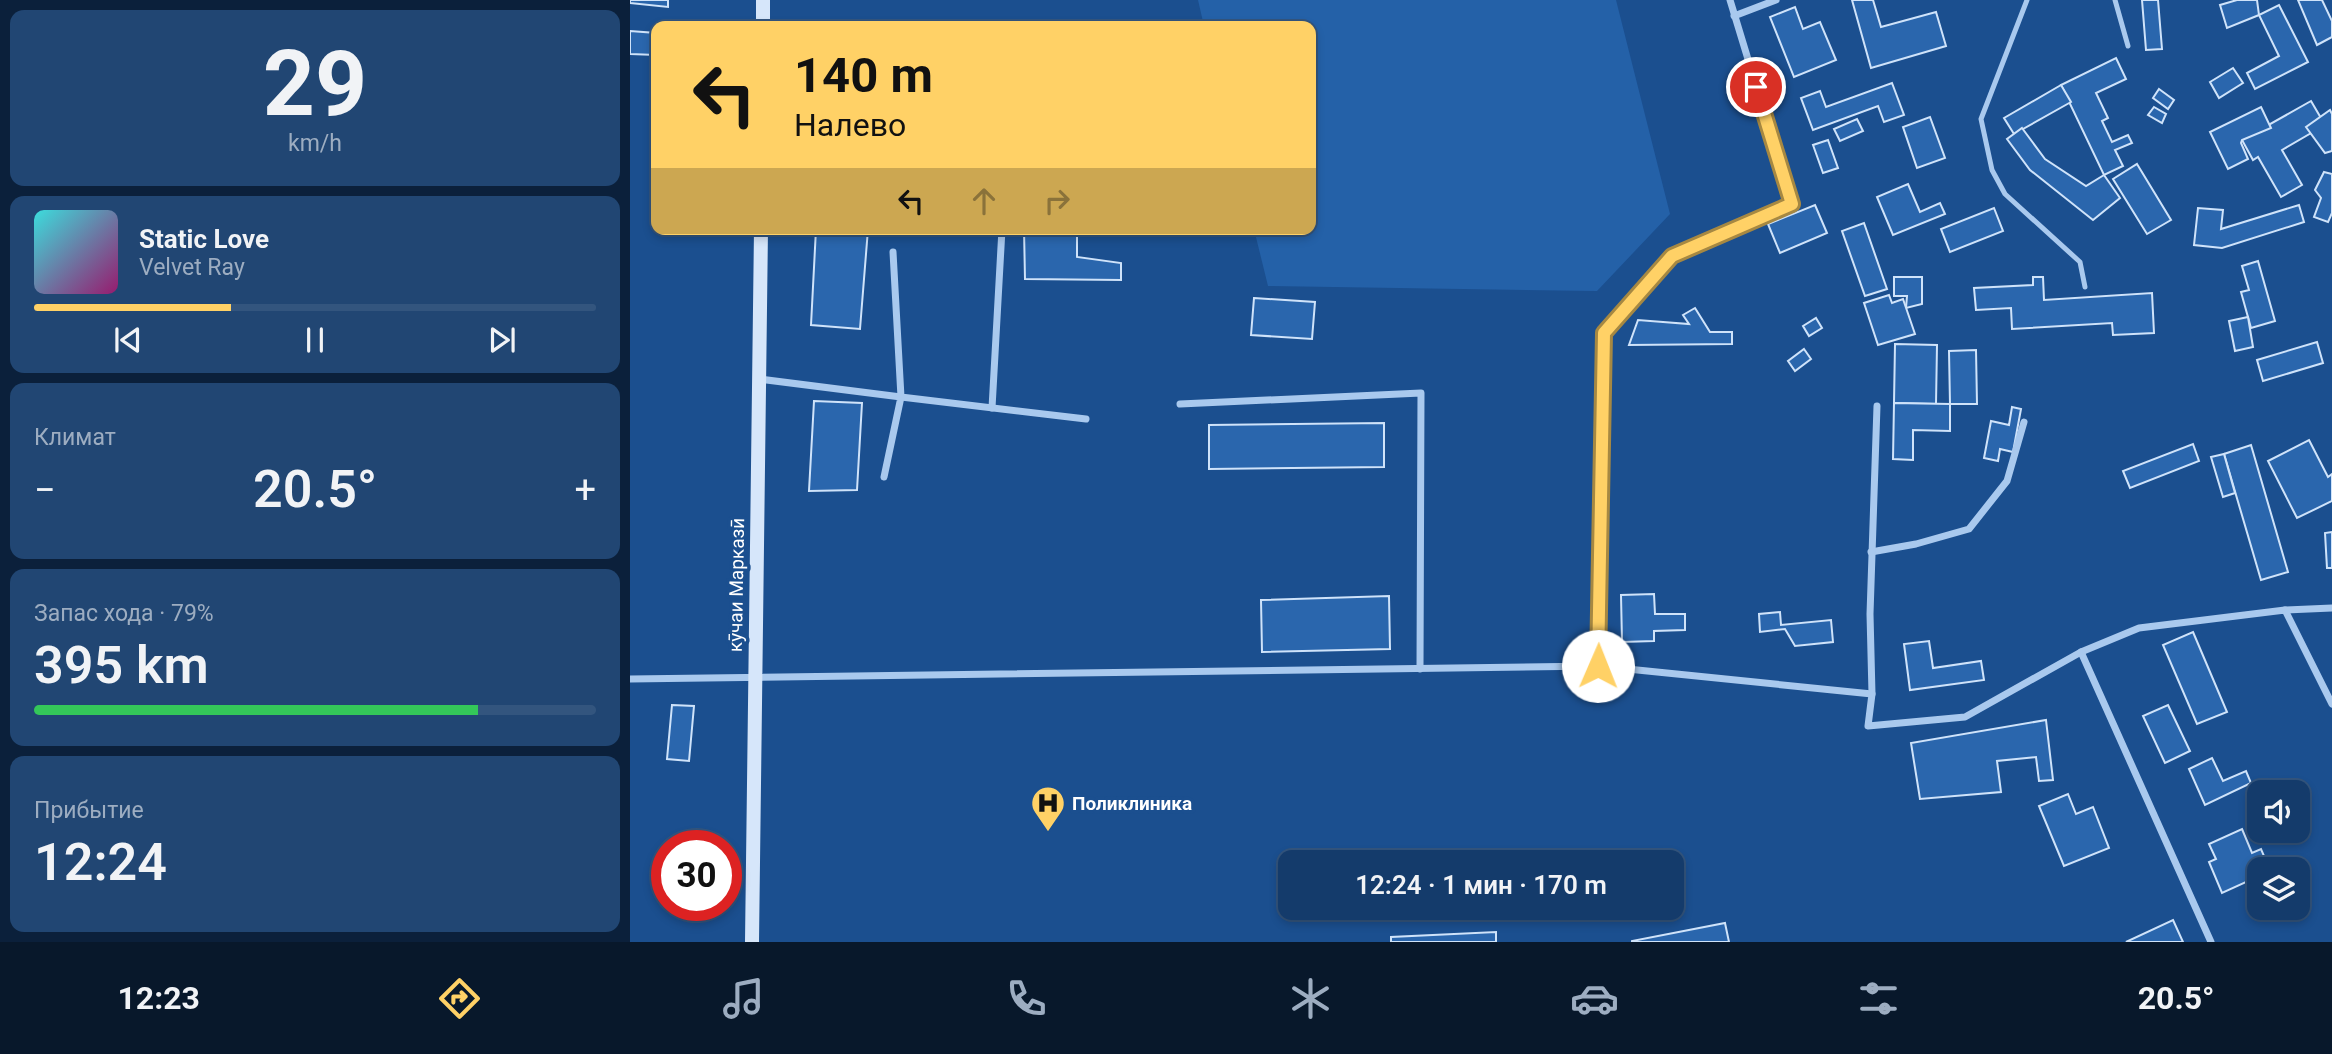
<!DOCTYPE html>
<html lang="ru">
<head>
<meta charset="utf-8">
<style>
  :root { --surface:#143b6b; --page:#214673; --text:#f1f3f6; --muted:#9dadc1; --line:#33557e; --accent:#ffd166 }
  body { margin:0; font-family:Roboto,sans-serif; background:var(--page); color:var(--text); height:100vh; display:flex; flex-direction:column; font-size:26px; white-space:nowrap }
  * { box-sizing:border-box; margin:0 }
  p { font-size:23px; color:var(--muted) }
  .icon { flex:none; width:38px; height:38px; fill:none; stroke:currentColor; stroke-width:2; stroke-linecap:round; stroke-linejoin:round }
  .map { position:relative; flex:1; overflow:hidden }
  .sheet { display:flex; flex-direction:column; gap:10px; padding:10px; background:#0b203b; width:630px }
  .sheet>* { flex:none }
  .banner { position:absolute; left:21px; top:21px; width:665px; height:214px; border-radius:14px; box-shadow:0 4px 10px #0003,0 0 0 2px var(--line); background:#ffd166; color:#111; overflow:hidden }
  .buttons { position:absolute; left:1617px; top:780px; display:grid; gap:14px }
  .buttons a { display:grid; place-items:center; width:63px; height:63px; border-radius:14px; background:var(--surface); box-shadow:0 4px 10px #0003,0 0 0 2px var(--line); font-size:35px }
  .speed { position:absolute; left:21px; top:830px; display:flex; gap:14px; font-size:35px; font-weight:700; text-align:center }
  .speed>* { display:grid; place-content:center; width:91px; height:91px; border-radius:50%; background:var(--surface); box-shadow:0 4px 10px #0003,0 0 0 2px var(--line); line-height:1 }
  .speed .limit { border:10px solid #d22; background:#fff; color:#111 }
  .pin { position:absolute; display:grid; place-items:center; width:60px; height:60px; color:#fff; margin:-30px; border:4px solid #fff; border-radius:50%; box-shadow:0 2px 7px #0007 }
  .me { position:absolute; width:77px; margin:-38px; rotate:1deg; stroke-linejoin:round; filter:drop-shadow(0 0 5px #0008) }
  .turn { display:flex; align-items:center; gap:24px; height:147px; padding:0 28px; font-size:32px }
  .turn .icon { width:91px; height:91px; stroke-width:2.5 }
  .turn b { display:block; font-size:49px; line-height:60px }
  .lanes { display:flex; align-items:center; height:66px; padding:0 28px; background:#0003; justify-content:center; gap:35px; direction:ltr }
  .lanes .off { opacity:.35 }
  .big { font-size:52px; font-weight:600; line-height:1.1 }
  .sheet .widget { flex:1; display:flex; flex-direction:column; justify-content:center; gap:10px; min-width:0; padding:0 24px; border-radius:14px; background:var(--page) }
  .sheet .dial { align-items:center; gap:0 }
  .dial b { font-size:91px; line-height:1 }
  .song { display:flex; align-items:center; gap:21px }
  .cover { width:84px; height:84px; border-radius:10px; background:linear-gradient(135deg,hsl(180 70% 55%),hsl(320 70% 35%)) }
  .played { height:7px; border-radius:4px; background:linear-gradient(90deg,var(--accent) 35%,var(--line) 35%) }
  .keys { display:flex; justify-content:space-around; direction:ltr }
  .heat { display:flex; justify-content:space-between; align-items:center; font-size:38px; direction:ltr }
  .charge { height:10px; border-radius:5px; background:linear-gradient(90deg,#34c759 79%,var(--line) 0) }
  .trip { position:absolute; left:648px; top:850px; width:406px; height:70px; border-radius:14px; background:var(--surface); box-shadow:0 4px 10px #0003,0 0 0 2px var(--line); font-weight:600; line-height:70px; text-align:center }
  .dock { display:flex; height:112px; justify-content:space-around; align-items:center; background:#08182b; color:var(--muted) }
  .dock .icon { width:49px; height:49px }
  .dock .selected { color:var(--accent) }
  .dock b { font-size:32px; color:var(--text) }
  main { display:flex; flex:1; min-height:0 }
  .map>svg:first-child { display:block }
  .green { fill:#2461a8 }
  .building { fill:#2a66ad; stroke:#cfe3fa; stroke-width:2 }
  .lines { fill:none; stroke-linecap:round; stroke-linejoin:round }
  .service { stroke:#a9c9ee; stroke-width:5 }
  .minor { stroke:#a9c9ee; stroke-width:7 }
  .secondary { stroke:#d6e6fa; stroke-width:14 }
  .route-casing { stroke:#a68842; stroke-width:18 }
  .route { stroke:#ffd166; stroke-width:12 }
  .labels { text-anchor:middle; stroke-width:7; stroke-linejoin:round; paint-order:stroke }
  .street-label { font-size:19px; fill:#fff; stroke:#1b4f8f }
  .poi-label { font-size:19px; font-weight:bold; fill:#fff; stroke:#1b4f8f; text-anchor:start }
</style>
</head>
<body>
<main>
<section class="sheet">
<div class="widget dial"><b>29</b><p>km/h</p></div>
<div class="widget">
<div class="song"><i class="cover"></i><div><b>Static Love</b><p>Velvet Ray</p></div></div>
<div class="played"></div>
<div class="keys"><svg class="icon" aria-label="previous" viewBox="0 0 24 24"><path d="M18 5L8 12l10 7zM5 5v14"/></svg><svg class="icon" aria-label="pause" viewBox="0 0 24 24"><path d="M8 5v14M16 5v14"/></svg><svg class="icon" aria-label="next" viewBox="0 0 24 24"><path d="M6 5l10 7-10 7zM19 5v14"/></svg></div>
</div>
<div class="widget"><p>Климат</p>
<div class="heat"><a>−</a><b class="big">20.5°</b><a>+</a></div>
</div>
<div class="widget"><p>Запас хода · 79%</p><b class="big">395 km</b><div class="charge"></div></div>
<div class="widget"><p>Прибытие</p><b class="big">12:24</b></div>
</section>
<div class="map">
<svg width="1702" height="942" viewBox="0 0 1702 942">
  <rect width="100%" height="100%" fill="#1b4f8f"/>
  <polygon class="green" points="568,0 986,0 1040,214 967,291 638,286 624,229 681,229 681,26 574,26"/>
  <g class="building">
    <polygon points="0,0 38,0 38,7 0,3"/>
    <polygon points="1222,0 1243,0 1251,27 1306,12 1316,46 1241,68"/>
    <polygon points="1512,0 1528,0 1532,49 1516,50"/>
    <polygon points="1607,0 1627,0 1629,15 1597,28 1590,5"/>
    <polygon points="1668,0 1692,0 1702,21 1702,37 1687,45"/>
    <polygon points="1649,5 1678,62 1625,89 1617,73 1649,56 1629,15"/>
    <polygon points="1165,7 1173,29 1190,22 1206,60 1164,77 1140,17"/>
    <polygon points="0,31 26,33 26,55 0,54"/>
    <polygon points="1486,58 1496,79 1466,93 1478,118 1472,121 1482,142 1498,135 1502,143 1485,150 1493,166 1474,175 1431,85"/>
    <polygon points="1603,68 1613,83 1589,98 1580,82"/>
    <polygon points="1262,83 1274,115 1254,122 1248,106 1183,130 1171,98 1190,91 1196,107"/>
    <polygon points="1431,85 1441,102 1384,134 1374,118"/>
    <polygon points="1529,89 1544,100 1538,109 1523,98"/>
    <polygon points="1681,101 1695,125 1652,150 1672,185 1651,197 1628,157 1623,160 1612,140"/>
    <polygon points="1524,107 1536,114 1532,123 1518,115"/>
    <polygon points="1631,107 1641,128 1612,140 1611,143 1618,159 1598,169 1580,132"/>
    <polygon points="1700,110 1702,114 1702,151 1695,153 1676,127"/>
    <polygon points="1300,117 1315,158 1287,168 1273,127"/>
    <polygon points="1227,119 1233,131 1210,141 1204,129"/>
    <polygon points="1392,128 1415,159 1456,186 1474,175 1490,198 1463,220 1400,170 1377,139"/>
    <polygon points="1198,140 1208,168 1193,173 1183,145"/>
    <polygon points="1507,164 1541,220 1517,234 1483,179"/>
    <polygon points="1694,172 1702,174 1702,213 1698,222 1684,217 1691,198 1685,190"/>
    <polygon points="1278,184 1290,212 1310,203 1315,214 1263,235 1247,197"/>
    <polygon points="1185,205 1197,233 1150,253 1138,224"/>
    <polygon points="1669,205 1674,222 1592,248 1564,245 1568,208 1593,210 1591,229"/>
    <polygon points="1364,208 1373,231 1320,252 1311,229"/>
    <polygon points="1234,223 1257,289 1235,296 1212,231"/>
    <polygon points="186,229 238,229 230,329 181,325"/>
    <polygon points="394,229 447,229 447,257 491,263 491,280 395,279"/>
    <polygon points="1628,261 1645,321 1621,328 1611,292 1619,290 1612,266"/>
    <polygon points="1264,277 1292,277 1292,304 1276,308 1277,296 1264,296"/>
    <polygon points="1403,277 1413,277 1414,300 1522,293 1524,333 1483,335 1482,323 1382,329 1381,308 1346,310 1344,288 1403,285"/>
    <polygon points="1259,295 1262,303 1273,299 1285,334 1248,345 1234,303"/>
    <polygon points="624,298 685,302 682,339 621,335"/>
    <polygon points="1065,308 1080,332 1102,332 1102,344 999,345 1008,320 1059,324 1053,315"/>
    <polygon points="1618,317 1623,347 1605,351 1599,321"/>
    <polygon points="1186,318 1192,328 1179,336 1173,326"/>
    <polygon points="1687,342 1693,363 1633,381 1627,360"/>
    <polygon points="1265,344 1307,345 1306,404 1264,403"/>
    <polygon points="1174,349 1181,359 1165,371 1158,361"/>
    <polygon points="1346,350 1347,404 1320,404 1319,351"/>
    <polygon points="184,401 232,403 227,490 179,491"/>
    <polygon points="1264,403 1320,404 1320,431 1283,430 1283,460 1263,459"/>
    <polygon points="1382,407 1391,409 1383,452 1370,449 1368,461 1354,458 1361,421 1379,425"/>
    <polygon points="754,423 754,467 579,469 579,425"/>
    <polygon points="1679,440 1698,477 1702,474 1702,501 1667,518 1638,461"/>
    <polygon points="1563,444 1569,461 1500,488 1493,471"/>
    <polygon points="1621,445 1658,572 1631,580 1594,454"/>
    <polygon points="1594,454 1605,493 1593,497 1581,457"/>
    <polygon points="1702,532 1702,568 1697,568 1695,533"/>
    <polygon points="1024,594 1025,614 1055,614 1055,630 1024,631 1024,641 992,642 991,595"/>
    <polygon points="759,596 760,649 632,652 631,600"/>
    <polygon points="1150,612 1151,625 1201,620 1203,642 1165,646 1155,629 1130,632 1129,614"/>
    <polygon points="1563,632 1597,712 1567,724 1533,645"/>
    <polygon points="1299,641 1303,668 1351,661 1354,680 1280,690 1274,644"/>
    <polygon points="42,705 64,706 59,761 37,759"/>
    <polygon points="1538,705 1560,751 1535,763 1513,716"/>
    <polygon points="1416,720 1423,780 1409,781 1406,757 1367,761 1371,792 1290,799 1281,743"/>
    <polygon points="1582,758 1593,781 1616,771 1621,783 1575,805 1559,769"/>
    <polygon points="1438,794 1446,814 1463,807 1479,848 1434,866 1409,806"/>
    <polygon points="1612,829 1622,853 1631,849 1640,870 1629,870 1629,887 1622,890 1618,881 1592,893 1579,862 1586,859 1579,844"/>
    <polygon points="1543,920 1553,942 1496,942"/>
    <polygon points="1095,923 1099,942 1002,942 1002,941"/>
    <polygon points="866,932 866,942 761,942 761,937"/>
  </g>
  <g class="lines">
    <g class="service">
      <polyline points="1397,0 1351,119 1362,170 1375,194 1450,262 1455,287"/>
      <polyline points="1485,0 1498,46"/>
    </g>
    <g class="minor">
      <polyline points="1104,16 1146,0"/>
      <polyline points="263,252 271,397 456,419"/>
      <polyline points="129,379 271,397 254,477"/>
      <polyline points="550,404 791,393 790,669"/>
      <polyline points="362,408 372,229"/>
      <polyline points="1241,552 1286,544 1339,529 1377,481 1394,422"/>
      <polyline points="1655,610 1702,608"/>
      <polyline points="1451,652 1581,942"/>
      <polyline points="968,666 974,333 1042,256 1162,204 1100,0"/>
      <polyline points="0,679 968,666 1242,694 1238,726 1335,717 1451,652 1509,628 1655,610 1702,704"/>
      <polyline points="1242,694 1240,614 1247,406"/>
    </g>
    <g class="secondary">
      <polyline points="133,26 133,0"/>
      <polyline points="122,942 131,229"/>
    </g>
  </g>
  <g class="lines">
    <g class="route-casing">
      <polyline id="route" points="968,666 974,333 1042,256 1162,204 1126,87"/>
    </g>
    <use href="#route" class="route"/>
  </g>
  <defs>
    <g id="hospital-pin" transform="scale(1.75)"><path d="M0 17L-7.5 6A9.5 9.5 0 1 1 7.5 6Z" fill="#ffd166" stroke="#1b4f8f"/><path d="M-5-5h3v3.5h4V-5h3V5h-3V1.5h-4V5h-3Z" fill="#111"/></g>
  </defs>
  <g fill-rule="evenodd">
    <use href="#hospital-pin" x="418" y="803"/>
  </g>
  <g class="labels">
    <g class="street-label">
      <text transform="translate(106 585) rotate(-89)" y="7">кӯчаи Марказӣ</text>
    </g>
    <g class="poi-label">
      <text x="442" y="810">Поликлиника</text>
    </g>
  </g>
</svg>
<div class="buttons">
<a><svg class="icon" aria-label="sound" viewBox="0 0 24 24"><path d="M4 9h4l5-4v14l-5-4H4zM17 9q2 3 0 6"/></svg></a>
<a><svg class="icon" aria-label="layers" viewBox="0 0 24 24"><path d="M12 4l9 5-9 5-9-5zM3 14l9 5 9-5"/></svg></a>
</div>
<div class="speed"><div class="limit">30</div></div>
<div class="pin" style="left:1126px;top:87px;background:#d93025"><svg class="icon" aria-label="arrive" viewBox="0 0 24 24"><path d="M6 21V4h12l-3 4 3 4H6"/></svg></div>
<svg class="me" style="left:968px;top:666px" viewBox="-20 -20 40 40"><circle r="19" fill="#fff"/><path d="M0-13L10 11 0 6-10 11z" fill="#ffd166"/></svg>
<div class="trip">12:24 · 1 мин · 170 m</div>
<div class="banner">
<div class="turn"><svg class="icon" aria-label="left" viewBox="0 0 24 24"><path d="M17 20v-9H6M10 6l-5 5 5 5"/></svg><div><b>140 m</b>Налево</div></div>
<div class="lanes"><svg class="icon" aria-label="left" viewBox="0 0 24 24"><path d="M17 20v-9H6M10 6l-5 5 5 5"/></svg><svg class="icon off" aria-label="ahead" viewBox="0 0 24 24"><path d="M12 20V5M6 11l6-6 6 6"/></svg><svg class="icon off" aria-label="right" viewBox="0 0 24 24"><path d="M7 20v-9h11M14 6l5 5-5 5"/></svg></div>
</div>
</div>
</main>
<nav class="dock">
<b>12:23</b>
<svg class="icon selected" aria-label="directions" viewBox="0 0 24 24"><path d="M12 3l9 9-9 9-9-9zM9 14v-3h6M13 9l2 2-2 2"/></svg>
<svg class="icon" aria-label="music" viewBox="0 0 24 24"><path d="M9 18V5l10-2v13"/><circle cx="6" cy="18" r="3"/><circle cx="16" cy="16" r="3"/></svg>
<svg class="icon" aria-label="phone" viewBox="0 0 24 24"><path d="M5 4h4l2 5-3 2q2 4 5 5l2-3 5 2v4C11 20 4 13 5 4z"/></svg>
<svg class="icon" aria-label="climate" viewBox="0 0 24 24"><path d="M12 3v18M4 7l16 10M4 17L20 7"/></svg>
<svg class="icon" aria-label="car" viewBox="0 0 24 24"><path d="M5 17H2v-5l4-1 3-4h7l3 4 3 1v5h-3M9 17h6M6 11h13"/><circle cx="7" cy="17" r="2"/><circle cx="17" cy="17" r="2"/></svg>
<svg class="icon" aria-label="filters" viewBox="0 0 24 24"><path d="M4 7h16M4 17h16"/><circle cx="9" cy="7" r="2"/><circle cx="15" cy="17" r="2"/></svg>
<b>20.5°</b>
</nav>
</body>
</html>
